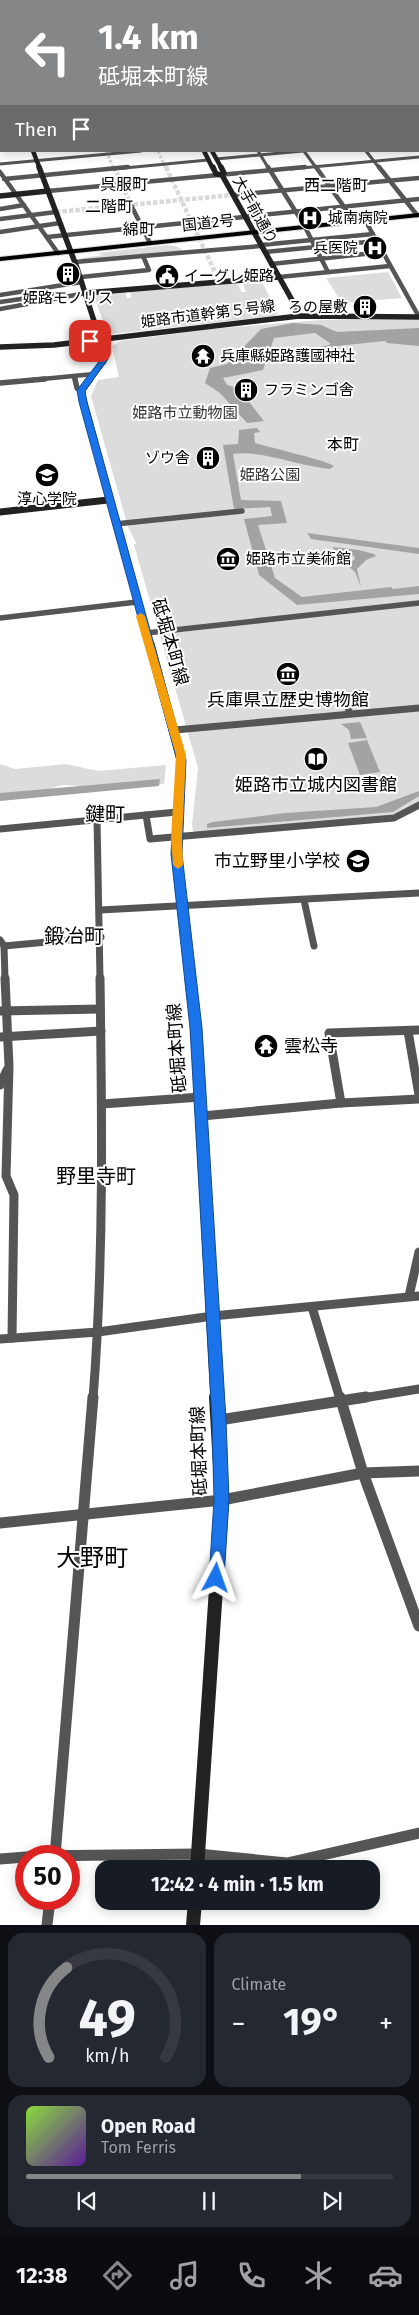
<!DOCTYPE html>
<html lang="en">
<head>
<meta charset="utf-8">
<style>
  :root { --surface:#171b24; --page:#242831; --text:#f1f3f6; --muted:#9ea1a6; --line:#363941; --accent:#858687 }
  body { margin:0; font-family:"Fira Sans","Noto Sans JP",sans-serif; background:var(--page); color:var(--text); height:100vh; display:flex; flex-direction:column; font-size:19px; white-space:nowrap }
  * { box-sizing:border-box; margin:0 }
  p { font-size:16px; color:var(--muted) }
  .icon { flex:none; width:28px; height:28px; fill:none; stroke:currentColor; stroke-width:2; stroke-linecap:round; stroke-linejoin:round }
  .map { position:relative; height:1925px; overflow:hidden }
  .side { display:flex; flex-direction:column; gap:8px; padding:8px; background:#0d0f14; flex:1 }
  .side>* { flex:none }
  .hud { position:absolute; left:0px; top:0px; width:420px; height:152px; box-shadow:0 2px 12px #0003; background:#858687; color:#fff; overflow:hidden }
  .speed { position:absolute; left:15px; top:1845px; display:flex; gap:10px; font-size:25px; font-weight:700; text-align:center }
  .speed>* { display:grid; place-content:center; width:65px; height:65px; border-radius:50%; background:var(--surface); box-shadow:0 2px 12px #0003; line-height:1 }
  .speed .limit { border:8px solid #d22; background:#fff; color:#111 }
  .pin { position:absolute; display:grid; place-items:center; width:42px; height:42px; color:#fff; margin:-21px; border-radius:10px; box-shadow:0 2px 8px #0006 }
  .me { position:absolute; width:55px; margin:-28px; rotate:4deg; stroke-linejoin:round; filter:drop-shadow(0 0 4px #0008) }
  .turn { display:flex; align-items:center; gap:18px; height:105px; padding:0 15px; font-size:22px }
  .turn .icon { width:65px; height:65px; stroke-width:2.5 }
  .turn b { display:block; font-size:35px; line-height:42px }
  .then { display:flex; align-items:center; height:48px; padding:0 15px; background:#0003; gap:10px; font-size:19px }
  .big { font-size:38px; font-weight:700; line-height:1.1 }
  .side .widget { flex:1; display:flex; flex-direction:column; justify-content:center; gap:8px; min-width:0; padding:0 18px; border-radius:15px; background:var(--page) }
  .side .dial { align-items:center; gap:0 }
  .dial svg { height:130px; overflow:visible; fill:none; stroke:var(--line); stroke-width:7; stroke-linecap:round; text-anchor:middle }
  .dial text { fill:var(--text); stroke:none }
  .song { display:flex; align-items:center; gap:15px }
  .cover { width:60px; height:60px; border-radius:8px; background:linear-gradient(135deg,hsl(90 70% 55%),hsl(270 70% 35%)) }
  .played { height:5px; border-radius:2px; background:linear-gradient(90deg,var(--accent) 75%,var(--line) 75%) }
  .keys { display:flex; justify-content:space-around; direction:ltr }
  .heat { display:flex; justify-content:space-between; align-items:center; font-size:28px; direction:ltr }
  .side .tiles { flex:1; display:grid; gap:8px; grid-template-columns:1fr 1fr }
  .widget:last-child { grid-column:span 2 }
  .trip { position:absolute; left:95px; top:1860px; width:285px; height:50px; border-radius:15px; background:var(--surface); box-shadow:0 2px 12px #0003; font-weight:700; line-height:50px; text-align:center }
  .dock { display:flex; height:80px; justify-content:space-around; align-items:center; background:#090b0e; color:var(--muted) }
  .dock .icon { width:35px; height:35px }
  .dock .on { color:var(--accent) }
  .dock b { font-size:22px; color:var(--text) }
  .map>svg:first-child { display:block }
  .green { fill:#dcdcdc }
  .water { fill:#a3a3a3 }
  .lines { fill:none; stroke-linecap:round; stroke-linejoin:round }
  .river { fill:#a3a3a3; fill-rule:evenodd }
  .street-tunnel-far1 { stroke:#d9d9d9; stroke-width:3; stroke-dasharray:3 2; stroke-linecap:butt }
  .street-tunnel { stroke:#d9d9d9; stroke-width:4.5; stroke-dasharray:4.5 2; stroke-linecap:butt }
  .highway-casing { stroke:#dbdbdb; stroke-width:2 }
  .street-far5 { stroke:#555; stroke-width:3 }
  .street-far4 { stroke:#555; stroke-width:4.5 }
  .street-far3 { stroke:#555; stroke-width:5.5 }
  .street-far2 { stroke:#555; stroke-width:7 }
  .street-far1 { stroke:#555; stroke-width:9 }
  .street { stroke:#555; stroke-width:11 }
  .secondary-far5 { stroke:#222; stroke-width:4.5 }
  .secondary-far4 { stroke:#222; stroke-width:5.5 }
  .secondary-far3 { stroke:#222; stroke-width:7 }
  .secondary-far2 { stroke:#222; stroke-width:9 }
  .secondary-far1 { stroke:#222; stroke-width:11 }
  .secondary { stroke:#222; stroke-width:14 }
  .highway { fill:#000; fill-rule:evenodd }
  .route { fill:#1a73e8; stroke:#114b97 }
  .slow { fill:#f59e0b }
  .labels { text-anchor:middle; stroke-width:4; stroke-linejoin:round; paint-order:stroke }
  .far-street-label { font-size:15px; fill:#000; stroke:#fff }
  .far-poi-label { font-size:15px; fill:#000; stroke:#fff; text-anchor:start }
  .far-park-label { font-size:15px; fill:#333; stroke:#fff }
  .far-quarter-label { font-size:16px; fill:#000; stroke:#fff }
  .street-label { font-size:18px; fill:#000; stroke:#fff }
  .poi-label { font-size:18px; fill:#000; stroke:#fff }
  .quarter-label { font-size:20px; fill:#000; stroke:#fff }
  .near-quarter-label { font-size:24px; fill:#000; stroke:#fff }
</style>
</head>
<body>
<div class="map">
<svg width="419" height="1925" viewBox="0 0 419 1925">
  <rect width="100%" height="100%" fill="#fff"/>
  <g class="green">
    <polygon points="167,245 180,247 177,248 181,248 182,252 82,260 81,258 103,255 97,253"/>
    <polygon points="388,272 402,298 342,303 326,278"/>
    <polygon points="261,280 278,313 275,316 113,334 107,332 94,296 98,294 125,292 127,298 131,298 130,292 236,283 242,292 246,292 243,283"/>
    <polygon points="321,320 419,320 419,802 395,816 197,833 193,831 192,824 198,768 134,545 136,543 128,527 91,396 98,380 119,377 112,346 120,341 211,329"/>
    <polygon points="0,764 15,769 66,764 98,771 166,765 164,784 100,787 63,785 24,796 0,793"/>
  </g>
  <g class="water">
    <polygon points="293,323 321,325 337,332 419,328 419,346 387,343 385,341 318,348 331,344 315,333 274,338 263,370 223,378 227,385 238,388 264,421 247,423 220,393 205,383 210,368 227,364 261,329"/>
    <path d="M257,428L260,432L254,433L255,443C268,447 328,461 334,466L330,469C298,466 262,450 233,454L241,500L281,501L287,523L258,525L275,578L302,597L391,587L393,589L419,586V594L297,605L259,575L244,519L272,516L270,507L234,509L223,445L238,444L239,430Z"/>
    <polygon points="307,533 419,548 419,554 311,539"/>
    <polygon points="332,547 359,550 374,554 376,556 366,560 357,569 361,587 355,572 347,565 355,559 354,556 339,554"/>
    <polygon points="360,722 367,738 351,739 349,730 341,724"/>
    <polygon points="367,740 380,772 360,775 348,743"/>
    <polygon points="160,779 159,786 0,801 0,793"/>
    <polygon points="419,791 419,796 393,812 207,828 207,824 213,822 285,813 376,807"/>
  </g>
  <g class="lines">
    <rect class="river" x="0" y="77" width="1" height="7"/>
    <g class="street-tunnel-far1">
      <polyline points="106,151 114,169"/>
      <polyline points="158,151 166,169"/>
    </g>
    <g class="street-tunnel">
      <polyline points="114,167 131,205"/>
      <polyline points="166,167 220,283"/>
      <polyline points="56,212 233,195"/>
    </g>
    <g class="highway-casing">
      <polygon id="highway" points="419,213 419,217 0,261 0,257"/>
    </g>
    <g class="street-far5">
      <polyline points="258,151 269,169"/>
      <polyline points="304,151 317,169"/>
      <polyline points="366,151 380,169"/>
      <polyline points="216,159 303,151"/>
      <polyline points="0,164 141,151"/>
      <polyline points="114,169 208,160"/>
      <polyline points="291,169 419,157"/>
    </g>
    <g class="street-far4">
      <polyline points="268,167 304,225 328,272"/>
      <polyline points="316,167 354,221"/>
      <polyline points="379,167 417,215"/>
      <polyline points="0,172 58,253"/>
      <polyline points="4,179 128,167"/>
      <polyline points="48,191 305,167"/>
      <polyline points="233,195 419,178"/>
      <polyline points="131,205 150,243"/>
      <polyline points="0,209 24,205"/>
      <polyline points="0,219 56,212"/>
      <polyline points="365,220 419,317"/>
      <polyline points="0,232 60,223"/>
      <polyline points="47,237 419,199"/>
      <polyline points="261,245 373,234"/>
      <polyline points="265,252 377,241"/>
      <polyline points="143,256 261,246"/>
      <polyline points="75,262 143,256 149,270 81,277"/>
      <polyline points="271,264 383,252"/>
      <polyline points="279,277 390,266"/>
      <polyline points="0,295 82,282"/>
      <polyline points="0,302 63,293 66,296"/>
      <polyline points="0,309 86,293"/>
      <polyline points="74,376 75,380"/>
      <polyline points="32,380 94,374"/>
    </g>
    <g class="street-far3">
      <polyline points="75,379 77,388 81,391"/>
      <polyline points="0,383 45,379"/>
      <polyline points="115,524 242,511"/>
      <polyline points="0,618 137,602"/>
      <polyline points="146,633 419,603"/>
    </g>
    <g class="street-far2">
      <polyline points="349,713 348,702 360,694"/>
      <polyline points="175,730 419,708"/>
      <polyline points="146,815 150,839 394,818 419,805"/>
      <polyline points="97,819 100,979"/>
      <polyline points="0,829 177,812"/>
      <polyline points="304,900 314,946"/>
      <polyline points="100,910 419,893"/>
      <polyline points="0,940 4,946 5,979"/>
      <polyline points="4,946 101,937"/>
    </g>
    <g class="street-far1">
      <polyline points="5,978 9,1066 6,1176 14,1195 12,1338"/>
      <polyline points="0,1011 100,1009"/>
      <polyline points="408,1031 419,1095"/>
      <polyline points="0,1037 101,1031"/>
      <polyline points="0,1085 7,1070"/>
      <polyline points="341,1103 329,1033 419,1030"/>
      <polyline points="102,1104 201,1097"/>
      <polyline points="202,1116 341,1103 419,1099"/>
      <polyline points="409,1296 419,1252"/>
      <polyline points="312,1307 340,1399"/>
      <polyline points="0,1339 98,1332 213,1316 419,1296"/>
      <path d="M93,1399C104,1258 102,1118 100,978"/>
      <polyline points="357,1399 419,1389"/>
    </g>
    <g class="street">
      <polyline points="340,1397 363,1473 419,1626"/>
      <polyline points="219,1420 366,1397"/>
      <polyline points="0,1523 222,1500 363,1473 419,1471"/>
      <polyline points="30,1856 198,1854 287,1863 419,1833"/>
      <polyline points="55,1856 93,1397"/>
      <polyline points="0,1859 26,1857"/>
      <polyline points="47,1925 50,1899"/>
    </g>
    <g class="secondary-far5">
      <polyline points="33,151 40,169"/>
      <polyline points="204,151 213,169"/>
      <polyline points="212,151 222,169"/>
    </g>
    <g class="secondary-far4">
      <polyline points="39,167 77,268 103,349 104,361 89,380"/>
      <polyline points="213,167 216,174 222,175"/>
      <polyline points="221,167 224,173 222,175 297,309"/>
      <polyline points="0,196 48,191"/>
      <polyline points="86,293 279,277"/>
      <polyline points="0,347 54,345 299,316 419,317"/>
    </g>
    <g class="secondary-far3">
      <polyline points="90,379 82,390 82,396 150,645"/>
      <polyline points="0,512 108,500"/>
    </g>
    <polyline class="secondary-far2" points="150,644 181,760 176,854 190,979"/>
    <polyline class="secondary-far1" points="190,978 196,1028 216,1399"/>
    <g class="secondary">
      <polyline points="197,1869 222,1500 216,1397"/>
      <polyline points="193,1925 195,1901"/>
    </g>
    <use href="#highway" class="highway"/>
  </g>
  <polygon class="route" points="100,338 104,340 108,359 85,391 87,402 186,760 182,854 202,1028 226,1420 229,1500 224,1578 222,1584 216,1586 211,1584 209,1578 214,1500 212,1420 190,1028 171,854 177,760 79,402 77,390 101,359 97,342 86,341"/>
  <polygon class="slow" points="141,613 145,616 186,755 182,838 183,865 178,869 173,865 171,838 176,755 136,616"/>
  <defs>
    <g id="hospital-disc" transform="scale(1.25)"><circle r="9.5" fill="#000" stroke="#fff"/><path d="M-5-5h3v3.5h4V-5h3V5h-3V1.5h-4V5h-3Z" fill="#fff"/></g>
    <g id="building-disc" transform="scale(1.25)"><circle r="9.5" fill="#000" stroke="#fff"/><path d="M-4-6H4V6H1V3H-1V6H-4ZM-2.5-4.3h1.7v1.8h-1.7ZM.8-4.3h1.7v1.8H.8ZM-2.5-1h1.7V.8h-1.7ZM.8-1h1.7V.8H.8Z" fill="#fff"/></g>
    <g id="civic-disc" transform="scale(1.25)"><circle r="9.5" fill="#000" stroke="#fff"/><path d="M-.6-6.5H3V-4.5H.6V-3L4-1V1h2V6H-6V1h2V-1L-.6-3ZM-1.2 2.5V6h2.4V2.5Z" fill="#fff"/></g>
    <g id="temple-disc" transform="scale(1.25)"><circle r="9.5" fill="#000" stroke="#fff"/><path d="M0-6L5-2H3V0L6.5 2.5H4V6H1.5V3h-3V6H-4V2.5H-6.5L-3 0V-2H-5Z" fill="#fff"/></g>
    <g id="school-disc" transform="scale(1.25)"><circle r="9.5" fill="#000" stroke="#fff"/><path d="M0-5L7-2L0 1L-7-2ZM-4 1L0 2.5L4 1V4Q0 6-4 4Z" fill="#fff"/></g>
    <g id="museum-disc" transform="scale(1.25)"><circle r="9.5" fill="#000" stroke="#fff"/><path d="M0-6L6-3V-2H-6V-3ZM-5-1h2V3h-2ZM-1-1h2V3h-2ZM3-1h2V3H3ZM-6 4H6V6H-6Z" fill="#fff"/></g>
    <g id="library-disc" transform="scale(1.25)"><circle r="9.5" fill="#000" stroke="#fff"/><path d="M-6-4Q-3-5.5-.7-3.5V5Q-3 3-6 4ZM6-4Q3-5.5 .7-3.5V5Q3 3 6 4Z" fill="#fff"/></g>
  </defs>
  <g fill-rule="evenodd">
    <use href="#hospital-disc" x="310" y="218"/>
    <use href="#hospital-disc" x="375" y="248"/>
    <use href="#building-disc" x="68" y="274"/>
    <use href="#civic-disc" x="167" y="276"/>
    <use href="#building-disc" x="365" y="307"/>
    <use href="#temple-disc" x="203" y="356"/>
    <use href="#building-disc" x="246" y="390"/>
    <use href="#building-disc" x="208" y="458"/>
    <use href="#school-disc" x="47" y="475"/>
    <use href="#museum-disc" x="228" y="559"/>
    <use href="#museum-disc" x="288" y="674"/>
    <use href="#library-disc" x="316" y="759"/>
    <use href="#school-disc" x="358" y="861"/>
    <use href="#temple-disc" x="266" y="1046"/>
  </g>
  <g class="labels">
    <g class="far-street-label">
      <text transform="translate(255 210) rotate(61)" y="5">大手前通り</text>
      <text transform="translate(208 223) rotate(-6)" y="5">国道2号</text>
      <text transform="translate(208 314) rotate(-7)" y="5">姫路市道幹第５号線</text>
    </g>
    <g class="far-poi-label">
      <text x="328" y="223">城南病院</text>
      <text x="358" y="253" text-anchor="end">兵医院</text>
      <text x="184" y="281">イーグレ姫路</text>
      <text x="68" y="303" text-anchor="middle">姫路モノリス</text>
      <text x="348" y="312" text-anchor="end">ろの屋敷</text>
      <text x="220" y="361">兵庫縣姫路護國神社</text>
      <text x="264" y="395">フラミンゴ舎</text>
      <text x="190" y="463" text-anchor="end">ゾウ舎</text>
      <text x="47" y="504" text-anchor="middle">淳心学院</text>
      <text x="246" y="564">姫路市立美術館</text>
    </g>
    <g class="far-park-label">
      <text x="185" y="418">姫路市立動物園</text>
      <text x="270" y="480">姫路公園</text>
    </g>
    <g class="far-quarter-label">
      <text x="124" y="190">呉服町</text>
      <text x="336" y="191">西二階町</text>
      <text x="109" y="212">二階町</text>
      <text x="139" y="235">綿町</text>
      <text x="343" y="450">本町</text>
    </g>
    <g class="street-label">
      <text transform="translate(170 642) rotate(74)" y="6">砥堀本町線</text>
      <text transform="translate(177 1048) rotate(-94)" y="6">砥堀本町線</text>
      <text transform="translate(199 1451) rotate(-92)" y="6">砥堀本町線</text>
    </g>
    <g class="poi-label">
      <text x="288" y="706">兵庫県立歴史博物館</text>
      <text x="316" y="791">姫路市立城内図書館</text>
      <text x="340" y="867" text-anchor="end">市立野里小学校</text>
      <text x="284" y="1052" text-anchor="start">雲松寺</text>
    </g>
    <g class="quarter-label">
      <text x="105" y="821">鍵町</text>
      <text x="74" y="943">鍛冶町</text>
      <text x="96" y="1183">野里寺町</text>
    </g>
    <g class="near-quarter-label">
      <text x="92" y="1566">大野町</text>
    </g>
  </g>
</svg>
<div class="speed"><div class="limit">50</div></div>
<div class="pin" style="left:90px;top:341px;background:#d93025"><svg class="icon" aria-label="arrive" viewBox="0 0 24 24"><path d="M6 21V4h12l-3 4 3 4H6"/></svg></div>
<svg class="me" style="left:216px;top:1578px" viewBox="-20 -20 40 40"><path d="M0-17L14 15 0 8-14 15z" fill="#1a73e8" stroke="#fff" stroke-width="4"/></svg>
<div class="trip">12:42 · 4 min · 1.5 km</div>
<div class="hud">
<div class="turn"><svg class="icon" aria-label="left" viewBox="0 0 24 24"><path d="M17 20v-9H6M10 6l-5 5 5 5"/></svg><div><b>1.4 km</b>砥堀本町線</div></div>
<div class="then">Then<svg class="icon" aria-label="arrive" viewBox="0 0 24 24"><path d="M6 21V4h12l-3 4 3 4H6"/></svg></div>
</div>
</div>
<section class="side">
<div class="tiles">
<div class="widget dial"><svg viewBox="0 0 100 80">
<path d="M14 69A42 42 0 1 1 86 69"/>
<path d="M14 69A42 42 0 0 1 25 14" stroke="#858687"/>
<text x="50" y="56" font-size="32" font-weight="700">49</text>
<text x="50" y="72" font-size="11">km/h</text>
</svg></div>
<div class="widget"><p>Climate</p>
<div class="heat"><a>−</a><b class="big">19°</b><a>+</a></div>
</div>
<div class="widget">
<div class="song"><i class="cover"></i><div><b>Open Road</b><p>Tom Ferris</p></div></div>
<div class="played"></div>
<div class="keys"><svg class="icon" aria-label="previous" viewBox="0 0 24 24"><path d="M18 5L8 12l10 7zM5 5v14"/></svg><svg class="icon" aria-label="pause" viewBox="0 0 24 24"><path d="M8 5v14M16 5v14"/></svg><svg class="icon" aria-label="next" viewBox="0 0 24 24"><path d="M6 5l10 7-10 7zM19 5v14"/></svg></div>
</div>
</div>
</section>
<nav class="dock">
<b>12:38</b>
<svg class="icon on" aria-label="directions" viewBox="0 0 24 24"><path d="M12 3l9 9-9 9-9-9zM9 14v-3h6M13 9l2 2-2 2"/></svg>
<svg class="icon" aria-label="music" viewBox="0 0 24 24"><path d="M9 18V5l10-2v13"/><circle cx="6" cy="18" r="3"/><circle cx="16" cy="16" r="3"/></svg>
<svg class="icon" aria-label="phone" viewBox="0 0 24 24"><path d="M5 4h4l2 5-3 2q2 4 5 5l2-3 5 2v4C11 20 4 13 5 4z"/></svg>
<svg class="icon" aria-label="climate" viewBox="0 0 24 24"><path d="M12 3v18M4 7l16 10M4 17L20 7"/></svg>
<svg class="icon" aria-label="car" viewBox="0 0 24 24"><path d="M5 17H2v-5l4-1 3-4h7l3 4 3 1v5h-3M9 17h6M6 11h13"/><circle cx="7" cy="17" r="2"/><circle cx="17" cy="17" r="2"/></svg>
</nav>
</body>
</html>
